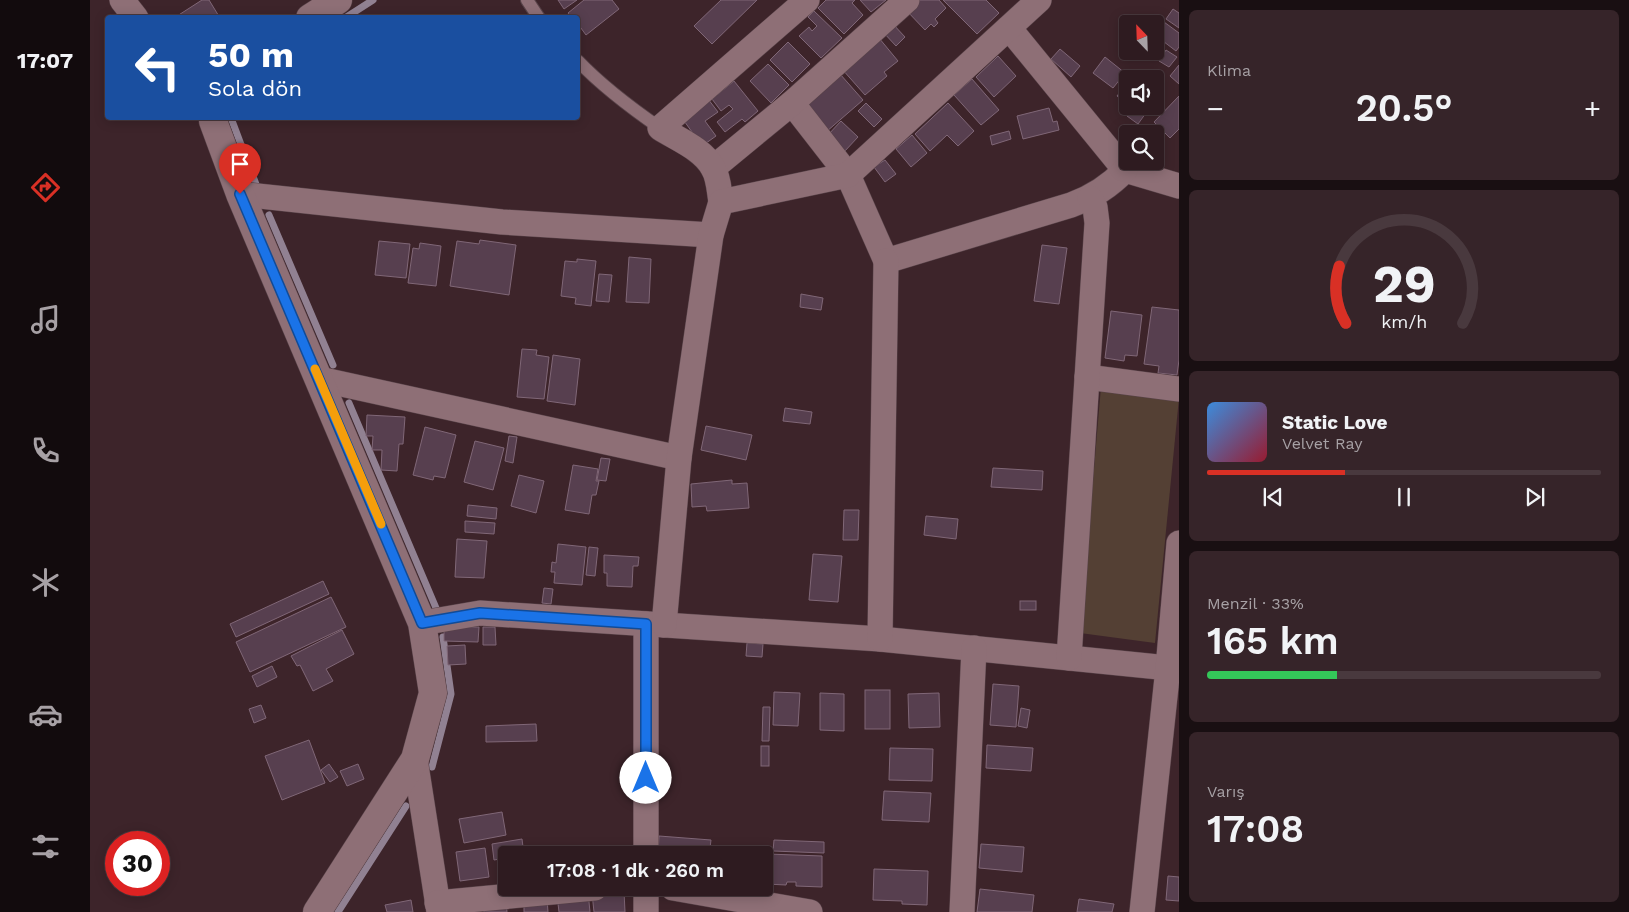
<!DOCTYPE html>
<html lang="tr">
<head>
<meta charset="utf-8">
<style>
  :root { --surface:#2e1b20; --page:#362429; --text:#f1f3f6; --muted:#a7a1a5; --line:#49393e; --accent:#d93025 }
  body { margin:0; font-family:"Work Sans",sans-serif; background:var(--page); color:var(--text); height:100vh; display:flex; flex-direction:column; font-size:19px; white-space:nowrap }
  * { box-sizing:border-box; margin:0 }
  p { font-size:16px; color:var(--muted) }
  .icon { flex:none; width:28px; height:28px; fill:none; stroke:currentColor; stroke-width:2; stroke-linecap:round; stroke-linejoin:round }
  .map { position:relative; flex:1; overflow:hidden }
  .panel { display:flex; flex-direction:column; gap:10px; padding:10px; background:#190f12; width:450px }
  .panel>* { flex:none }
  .guide { position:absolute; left:15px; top:15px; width:475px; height:105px; border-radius:5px; box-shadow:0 2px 12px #0003,0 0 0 1px var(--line); background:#1a4fa0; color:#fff; overflow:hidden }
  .needle { width:32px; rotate:337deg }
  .fabs { position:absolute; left:1029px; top:15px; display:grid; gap:10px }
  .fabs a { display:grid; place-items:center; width:45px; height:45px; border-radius:5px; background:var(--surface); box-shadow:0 2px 12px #0003,0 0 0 1px var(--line); font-size:25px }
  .speed { position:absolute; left:15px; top:831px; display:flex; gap:10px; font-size:25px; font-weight:700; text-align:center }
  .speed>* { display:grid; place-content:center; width:65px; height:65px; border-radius:50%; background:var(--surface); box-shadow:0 2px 12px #0003,0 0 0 1px var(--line); line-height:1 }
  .speed .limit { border:8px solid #d22; background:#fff; color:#111 }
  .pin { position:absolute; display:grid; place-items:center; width:42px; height:42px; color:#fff; margin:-51px -21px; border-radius:50% 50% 50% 0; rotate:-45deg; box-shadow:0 0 5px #0007 }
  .pin .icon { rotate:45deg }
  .me { position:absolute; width:55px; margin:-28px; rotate:0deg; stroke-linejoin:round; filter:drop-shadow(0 0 4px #0008) }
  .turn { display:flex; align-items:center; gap:18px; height:105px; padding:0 20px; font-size:22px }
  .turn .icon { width:65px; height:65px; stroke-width:2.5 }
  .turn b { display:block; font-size:35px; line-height:42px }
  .big { font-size:38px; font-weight:600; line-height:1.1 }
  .panel .card { flex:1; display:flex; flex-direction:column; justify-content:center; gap:8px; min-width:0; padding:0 18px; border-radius:8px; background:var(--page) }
  .panel .dial { align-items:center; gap:0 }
  .dial svg { height:130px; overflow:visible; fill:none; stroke:var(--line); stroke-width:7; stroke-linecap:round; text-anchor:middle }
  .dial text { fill:var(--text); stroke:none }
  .song { display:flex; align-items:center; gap:15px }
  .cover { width:60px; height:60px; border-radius:8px; background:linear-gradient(135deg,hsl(210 70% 55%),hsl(350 70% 35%)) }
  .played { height:5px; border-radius:2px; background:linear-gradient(90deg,var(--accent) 35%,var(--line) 35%) }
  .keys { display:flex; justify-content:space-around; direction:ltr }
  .heat { display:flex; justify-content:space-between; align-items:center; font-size:28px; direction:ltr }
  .charge { height:8px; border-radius:4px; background:linear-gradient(90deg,#34c759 33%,var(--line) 0) }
  .trip { position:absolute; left:408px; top:846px; width:275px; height:50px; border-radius:5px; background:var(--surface); box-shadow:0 2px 12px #0003,0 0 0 1px var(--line); font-weight:600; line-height:50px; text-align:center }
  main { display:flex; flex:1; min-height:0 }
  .menu { display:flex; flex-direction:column; width:90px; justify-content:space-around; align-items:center; background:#120b0d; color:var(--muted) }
  .menu .icon { width:35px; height:35px }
  .menu .current { color:var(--accent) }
  .menu b { font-size:22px; color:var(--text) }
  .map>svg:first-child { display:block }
  .green { fill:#544034 }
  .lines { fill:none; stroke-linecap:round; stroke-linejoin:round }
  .stream { stroke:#918192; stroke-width:7 }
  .building { fill:#573f4f; stroke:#806777 }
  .lane-casing { stroke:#584349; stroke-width:14 }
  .street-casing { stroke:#584349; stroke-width:26 }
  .secondary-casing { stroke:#584349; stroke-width:29 }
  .lane { stroke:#8e6f76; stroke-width:12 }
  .street { stroke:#8e6f76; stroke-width:25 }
  .secondary { stroke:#8e6f76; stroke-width:28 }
  .route-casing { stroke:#114b97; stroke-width:12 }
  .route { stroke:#1a73e8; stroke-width:9 }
  .slow { stroke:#f59e0b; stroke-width:9 }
</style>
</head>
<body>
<main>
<nav class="menu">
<b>17:07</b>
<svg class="icon current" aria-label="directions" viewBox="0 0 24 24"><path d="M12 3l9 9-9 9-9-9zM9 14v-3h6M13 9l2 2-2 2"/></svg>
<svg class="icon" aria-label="music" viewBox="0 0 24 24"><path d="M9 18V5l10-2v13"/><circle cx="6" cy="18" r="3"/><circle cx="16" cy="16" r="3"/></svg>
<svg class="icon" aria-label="phone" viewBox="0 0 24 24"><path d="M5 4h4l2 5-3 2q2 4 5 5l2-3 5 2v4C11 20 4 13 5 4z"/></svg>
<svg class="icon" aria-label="climate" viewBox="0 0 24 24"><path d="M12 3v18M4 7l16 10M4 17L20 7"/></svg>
<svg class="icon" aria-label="car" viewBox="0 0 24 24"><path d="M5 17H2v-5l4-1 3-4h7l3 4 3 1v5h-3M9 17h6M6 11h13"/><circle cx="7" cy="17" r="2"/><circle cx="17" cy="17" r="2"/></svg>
<svg class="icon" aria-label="filters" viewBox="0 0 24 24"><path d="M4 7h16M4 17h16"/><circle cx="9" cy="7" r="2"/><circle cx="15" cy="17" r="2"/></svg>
</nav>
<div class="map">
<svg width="1089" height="912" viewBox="0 0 1089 912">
  <rect width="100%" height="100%" fill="#3d242a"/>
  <polygon class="green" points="1011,387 1089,398 1065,643 990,633"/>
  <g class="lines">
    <g class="stream">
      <polyline points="255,18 283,0"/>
      <polyline points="141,118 167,187"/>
      <polyline points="179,215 243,365"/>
      <polyline points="259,403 349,615"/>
      <polyline points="342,767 361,694 353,637"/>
      <polyline points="248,912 316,806"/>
    </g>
  </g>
  <g class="building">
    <polygon points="112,0 119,0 130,18 84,18"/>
    <polygon points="468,0 487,0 474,9"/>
    <polygon points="494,0 522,0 529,9 496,35 488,24 488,18 482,18 478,13"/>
    <polygon points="631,0 667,0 622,44 604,26"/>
    <polygon points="736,0 765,0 762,3 773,15 754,34 728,8"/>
    <polygon points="770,0 796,0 781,12"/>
    <polygon points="826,0 849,0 856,8 845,19 848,23 844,27 841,24 835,30 816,10"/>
    <polygon points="853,0 896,0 909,13 887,34"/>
    <polygon points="1083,9 1089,13 1089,28 1076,19"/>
    <polygon points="724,11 752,38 731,58 709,36 719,27 722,31 727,26 718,17"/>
    <polygon points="1074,22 1089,33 1089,47 1086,51 1065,35"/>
    <polygon points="802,23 815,37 806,46 793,32"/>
    <polygon points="1038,27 1038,41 1031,35"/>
    <polygon points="1065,37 1072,42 1065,50"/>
    <polygon points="789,38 808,61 794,72 797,76 775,95 752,69"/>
    <polygon points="698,42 720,64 702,82 680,60"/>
    <polygon points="970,49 990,66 981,77 961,59"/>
    <polygon points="1076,50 1087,57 1079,67 1069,61"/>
    <polygon points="1051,51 1064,51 1059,58"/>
    <polygon points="908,56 926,76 904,97 886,77"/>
    <polygon points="1015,57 1035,73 1023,88 1003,73"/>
    <polygon points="678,64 699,85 681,103 660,81"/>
    <polygon points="1089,65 1089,84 1080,76"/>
    <polygon points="1046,70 1058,79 1040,79"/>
    <polygon points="750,74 773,100 736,132 714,106"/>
    <polygon points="882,79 909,110 891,125 864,95"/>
    <polygon points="644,81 668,111 655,122 652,119 635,132 627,122 643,109 639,105 631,111 622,99"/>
    <polygon points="1038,82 1038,104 1027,96"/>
    <polygon points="1065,83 1073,89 1065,101"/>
    <polygon points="1089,96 1089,129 1080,138 1064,122"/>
    <polygon points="618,99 628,112 615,121 626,136 612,146 592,118"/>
    <polygon points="776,103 792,119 784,127 768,111"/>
    <polygon points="858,103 884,131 868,146 857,135 840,151 825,134"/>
    <polygon points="1041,106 1061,106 1048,124 1037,116 1043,108"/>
    <polygon points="959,108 963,122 967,121 969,130 933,139 927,116"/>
    <polygon points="751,121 768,137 754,152 737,136"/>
    <polygon points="919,131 921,139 902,145 900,136"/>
    <polygon points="822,135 837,153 821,167 806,149"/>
    <polygon points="795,160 806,174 795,182 784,167"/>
    <polygon points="390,240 426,245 419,295 360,286 367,241 389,244"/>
    <polygon points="289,241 320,244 316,278 285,275"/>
    <polygon points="330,243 351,246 346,286 318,283 323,248 329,249"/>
    <polygon points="952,245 977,248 969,304 944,301"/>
    <polygon points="539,257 561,259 559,303 536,302"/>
    <polygon points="487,259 506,261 501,306 485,304 486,298 471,296 475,261 487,262"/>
    <polygon points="509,274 522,275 519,302 506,301"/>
    <polygon points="711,294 733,298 731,310 710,307"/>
    <polygon points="1062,307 1089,310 1089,360 1087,375 1068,373 1069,366 1054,364"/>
    <polygon points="1021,311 1052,315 1047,356 1035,355 1034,361 1015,358"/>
    <polygon points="432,349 447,350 446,355 459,357 454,399 427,397"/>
    <polygon points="463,355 490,359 485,405 457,401"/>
    <polygon points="695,408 722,412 720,424 693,421"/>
    <polygon points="277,415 315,417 313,444 309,444 307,471 291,470 292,450 282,450 283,436 276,436"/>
    <polygon points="616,426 662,435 656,460 611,450"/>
    <polygon points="335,427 366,435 355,478 344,476 343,480 323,475"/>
    <polygon points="419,436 427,437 423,463 415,461"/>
    <polygon points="385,441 414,448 403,490 374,482"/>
    <polygon points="511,458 520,459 516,481 507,480"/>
    <polygon points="483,465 508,469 506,481 509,481 506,495 502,495 499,514 475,510"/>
    <polygon points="903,468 953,471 952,490 901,487"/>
    <polygon points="429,475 454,481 446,513 421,506"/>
    <polygon points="642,480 642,484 657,483 659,508 617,511 616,506 602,507 601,484"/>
    <polygon points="378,505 407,508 406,519 377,516"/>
    <polygon points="754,510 769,510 768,540 753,540"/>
    <polygon points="836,516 868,519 866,539 834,535"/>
    <polygon points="375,521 405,523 404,534 375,532"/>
    <polygon points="367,539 397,541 394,578 365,577"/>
    <polygon points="468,544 496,547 492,585 464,583 465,572 461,572 462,562 466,563"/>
    <polygon points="499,547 508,548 505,576 496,575"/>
    <polygon points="723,554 752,556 748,602 719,600"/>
    <polygon points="514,555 549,557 548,566 543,566 542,587 517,586 517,573 514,573"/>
    <polygon points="233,581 239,594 146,637 140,624"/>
    <polygon points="454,588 463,589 461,604 452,603"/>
    <polygon points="241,597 256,627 160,672 146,642"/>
    <rect x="930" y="601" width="16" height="9"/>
    <polygon points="354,627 389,627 388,642 354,641"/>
    <polygon points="393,627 405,627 406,645 393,645"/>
    <polygon points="252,630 264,654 236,669 243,681 223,691 210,665 207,666 201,656"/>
    <polygon points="657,643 673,644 672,657 656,656"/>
    <polygon points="375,645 376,664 358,665 357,646"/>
    <polygon points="182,666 187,677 167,687 162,676"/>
    <polygon points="903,684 929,686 926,727 900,725"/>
    <rect x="775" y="690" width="25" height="39"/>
    <polygon points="684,692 710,693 708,726 683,725"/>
    <polygon points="730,693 754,694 754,731 730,730"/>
    <polygon points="849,693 850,727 819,728 818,694"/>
    <polygon points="171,705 176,718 164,723 159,709"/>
    <polygon points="673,707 680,707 679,741 672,741"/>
    <polygon points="931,708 940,710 937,728 928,726"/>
    <polygon points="446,724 447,741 396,742 396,726"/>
    <polygon points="219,740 235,783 192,800 175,756"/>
    <polygon points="897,745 943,748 941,771 896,768"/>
    <rect x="671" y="746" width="8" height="20"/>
    <polygon points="800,748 843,749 842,781 799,780"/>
    <polygon points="239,764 248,777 240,782 231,770"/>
    <polygon points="268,764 274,779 257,786 250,771"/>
    <polygon points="794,791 841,793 839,822 792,820"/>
    <polygon points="412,812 416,835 374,843 369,819"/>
    <polygon points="569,836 621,840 620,848 624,849 624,855 568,855"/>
    <polygon points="432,839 434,855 416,855 416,858 404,860 402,844"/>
    <polygon points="684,840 734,842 734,853 683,851"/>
    <polygon points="891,844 934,847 932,872 889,868"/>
    <polygon points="395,848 399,877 370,881 366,852"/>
    <polygon points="677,854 732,856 732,887 706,886 706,882 697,882 696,885 676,884"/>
    <polygon points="784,869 838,871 837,905 812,904 812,901 783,900"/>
    <polygon points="1078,876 1089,877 1089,901 1076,900"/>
    <polygon points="890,889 944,895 942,912 887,912"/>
    <polygon points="534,891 535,912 504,912 502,893"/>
    <polygon points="498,892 500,912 469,912 467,895"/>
    <polygon points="457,898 458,912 434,912 434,899"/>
    <polygon points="989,899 1024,904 1022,912 987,912"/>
    <polygon points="321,900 323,912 297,912 295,905"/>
    <polygon points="416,902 417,912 394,912 393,905"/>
  </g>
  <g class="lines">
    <g class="lane-casing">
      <g id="lane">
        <polyline points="437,0 449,18"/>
        <path d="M488,61C513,87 541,108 570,128"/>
      </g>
    </g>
    <g class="street-casing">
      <g id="street">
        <polyline points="32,0 46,18"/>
        <polyline points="919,28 1035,170 1089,186"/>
        <path d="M702,103L758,175L796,261L981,205C1003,197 1019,187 1035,170"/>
        <polyline points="623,168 702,103 817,0"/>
        <polyline points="150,194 412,222 621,235"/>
        <path d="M631,202C629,191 629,178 623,168C613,149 587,139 570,128L717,0"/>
        <polyline points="997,377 1089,389"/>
        <polyline points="229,379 589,458"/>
        <polyline points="332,623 390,613 790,639 1089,669"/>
        <polyline points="556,624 556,855"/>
        <polyline points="574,625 589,458 621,235 631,202 758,175 949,0"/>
        <polyline points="790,639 796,261"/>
        <polyline points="979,658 1007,223 1005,207 1000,198"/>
        <polyline points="325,759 349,912"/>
        <polyline points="556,888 556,912"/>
        <polyline points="583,888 720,912"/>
        <polyline points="347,903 505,888"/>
        <polyline points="872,912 884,648"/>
        <polyline points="1052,912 1078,668 1089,543"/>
      </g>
    </g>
    <g class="secondary-casing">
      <g id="secondary">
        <polyline points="220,18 248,0"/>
        <polyline points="123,118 123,121 150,194 332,623 343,693 325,759 227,912"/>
      </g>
    </g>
    <use href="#lane" class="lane"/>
    <use href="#street" class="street"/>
    <use href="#secondary" class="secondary"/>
  </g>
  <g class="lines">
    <g class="route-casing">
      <polyline id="route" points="150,194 332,623 390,613 556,624 556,778"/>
    </g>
    <use href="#route" class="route"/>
    <polyline class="slow" points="225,369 291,524"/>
  </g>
</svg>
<div class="fabs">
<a><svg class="needle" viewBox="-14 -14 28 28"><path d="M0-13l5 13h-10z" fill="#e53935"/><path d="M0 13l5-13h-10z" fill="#a7a1a5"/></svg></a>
<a><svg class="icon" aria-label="sound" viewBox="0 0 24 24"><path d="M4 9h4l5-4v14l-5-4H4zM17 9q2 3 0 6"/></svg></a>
<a><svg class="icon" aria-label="search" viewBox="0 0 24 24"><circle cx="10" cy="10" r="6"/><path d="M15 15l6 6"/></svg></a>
</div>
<div class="speed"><div class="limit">30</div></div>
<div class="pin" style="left:150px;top:194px;background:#d93025"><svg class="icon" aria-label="arrive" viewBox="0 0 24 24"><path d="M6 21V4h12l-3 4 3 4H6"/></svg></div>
<svg class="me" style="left:556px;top:778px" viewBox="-20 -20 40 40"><circle r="19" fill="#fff"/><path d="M0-13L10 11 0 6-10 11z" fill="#1a73e8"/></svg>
<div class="trip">17:08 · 1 dk · 260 m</div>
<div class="guide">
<div class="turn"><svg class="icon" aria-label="left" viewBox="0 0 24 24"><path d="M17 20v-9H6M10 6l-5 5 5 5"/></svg><div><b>50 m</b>Sola dön</div></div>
</div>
</div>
<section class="panel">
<div class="card"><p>Klima</p>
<div class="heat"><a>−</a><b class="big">20.5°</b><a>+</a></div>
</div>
<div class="card dial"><svg viewBox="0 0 100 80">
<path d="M14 69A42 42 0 1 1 86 69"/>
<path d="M14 69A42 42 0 0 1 10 34" stroke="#d93025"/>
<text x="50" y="56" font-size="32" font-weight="700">29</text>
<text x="50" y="72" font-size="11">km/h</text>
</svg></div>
<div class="card">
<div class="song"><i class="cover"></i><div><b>Static Love</b><p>Velvet Ray</p></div></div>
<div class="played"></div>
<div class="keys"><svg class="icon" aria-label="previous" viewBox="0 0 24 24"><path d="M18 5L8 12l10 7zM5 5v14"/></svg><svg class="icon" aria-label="pause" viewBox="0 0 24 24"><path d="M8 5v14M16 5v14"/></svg><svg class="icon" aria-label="next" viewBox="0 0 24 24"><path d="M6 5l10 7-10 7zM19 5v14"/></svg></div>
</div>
<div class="card"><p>Menzil · 33%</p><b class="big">165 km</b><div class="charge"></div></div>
<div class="card"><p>Varış</p><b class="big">17:08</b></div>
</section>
</main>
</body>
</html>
